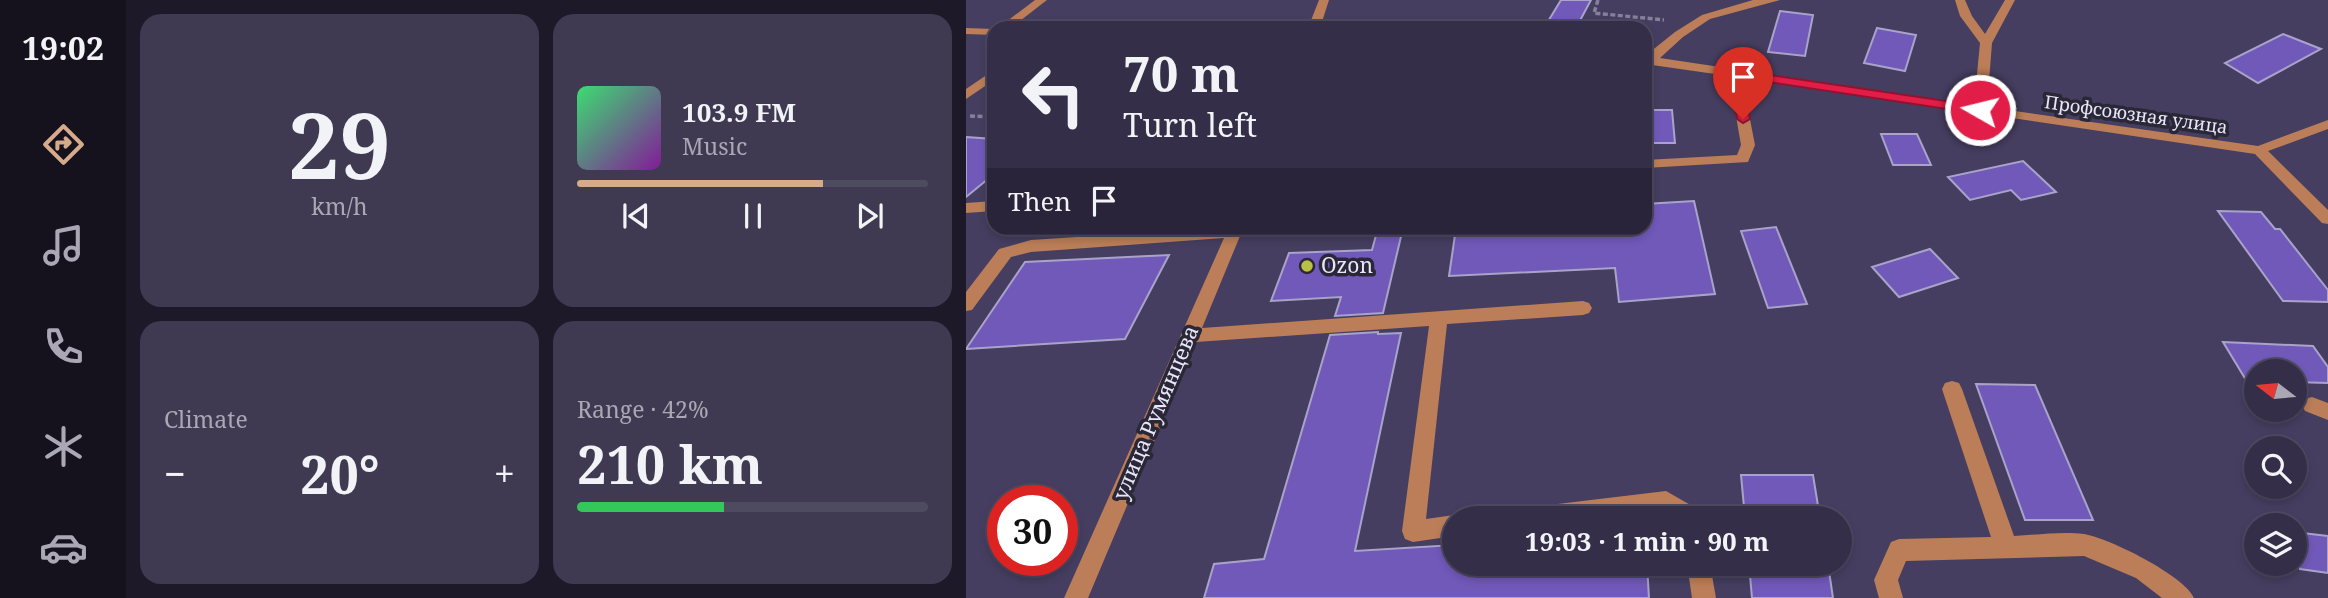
<!DOCTYPE html>
<html lang="en">
<head>
<meta charset="utf-8">
<style>
  :root { --surface:#342e48; --page:#3f3a52; --text:#f1f3f6; --muted:#a9a8b4; --line:#4e4a60; --accent:#d6ab8b }
  body { margin:0; font-family:"Noto Serif",serif; background:var(--page); color:var(--text); height:100vh; display:flex; flex-direction:column; font-size:26px; white-space:nowrap }
  * { box-sizing:border-box; margin:0 }
  p { font-size:23px; color:var(--muted) }
  .icon { flex:none; width:38px; height:38px; fill:none; stroke:currentColor; stroke-width:2; stroke-linecap:round; stroke-linejoin:round }
  .map { position:relative; flex:1; overflow:hidden }
  .sheet { display:flex; flex-direction:column; gap:14px; padding:14px; background:#1d1928; width:840px }
  .sheet>* { flex:none }
  .hud { position:absolute; left:21px; top:21px; width:665px; height:214px; border-radius:21px; box-shadow:0 4px 10px #0003,0 0 0 2px var(--line); background:#342e48; color:var(--text); overflow:hidden }
  .needle { width:46px; rotate:286deg }
  .buttons { position:absolute; left:1278px; top:359px; display:grid; gap:14px }
  .buttons a { display:grid; place-items:center; width:63px; height:63px; border-radius:50%; background:var(--surface); box-shadow:0 4px 10px #0003,0 0 0 2px var(--line); font-size:35px }
  .speed { position:absolute; left:21px; top:485px; display:flex; gap:14px; font-size:35px; font-weight:700; text-align:center }
  .speed>* { display:grid; place-content:center; width:91px; height:91px; border-radius:50%; background:var(--surface); box-shadow:0 4px 10px #0003,0 0 0 2px var(--line); line-height:1 }
  .speed .limit { border:10px solid #d22; background:#fff; color:#111 }
  .pin { position:absolute; display:grid; place-items:center; width:60px; height:60px; color:#fff; margin:-72px -30px; border-radius:50% 50% 50% 0; rotate:-45deg; box-shadow:0 0 7px #0007 }
  .pin .icon { rotate:45deg }
  .me { position:absolute; width:77px; margin:-38px; rotate:278deg; stroke-linejoin:round; filter:drop-shadow(0 0 5px #0008) }
  .turn { display:flex; align-items:center; gap:24px; height:147px; padding:0 21px; font-size:32px }
  .turn .icon { width:91px; height:91px; stroke-width:2.5 }
  .turn b { display:block; font-size:49px; line-height:60px }
  .then { display:flex; align-items:center; height:66px; padding:0 21px; background:#0003; gap:14px; font-size:26px }
  .big { font-size:52px; font-weight:700; line-height:1.1 }
  .sheet .card { flex:1; display:flex; flex-direction:column; justify-content:center; gap:10px; min-width:0; padding:0 24px; border-radius:21px; background:var(--page) }
  .sheet .dial { align-items:center; gap:0 }
  .dial b { font-size:91px; line-height:1 }
  .song { display:flex; align-items:center; gap:21px }
  .cover { width:84px; height:84px; border-radius:10px; background:linear-gradient(135deg,hsl(140 70% 55%),hsl(290 70% 35%)) }
  .played { height:7px; border-radius:4px; background:linear-gradient(90deg,var(--accent) 70%,var(--line) 70%) }
  .keys { display:flex; justify-content:space-around; direction:ltr }
  .heat { display:flex; justify-content:space-between; align-items:center; font-size:38px; direction:ltr }
  .charge { height:10px; border-radius:5px; background:linear-gradient(90deg,#34c759 42%,var(--line) 0) }
  .sheet .tiles { flex:1; display:grid; gap:14px; grid-template-columns:repeat(2,1fr) }
  .trip { position:absolute; left:476px; top:506px; width:410px; height:70px; border-radius:35px; background:var(--surface); box-shadow:0 4px 10px #0003,0 0 0 2px var(--line); font-weight:700; line-height:70px; text-align:center }
  main { display:flex; flex:1; min-height:0 }
  .tab-bar { display:flex; flex-direction:column; width:126px; justify-content:space-around; align-items:center; background:#15121d; color:var(--muted) }
  .tab-bar .icon { width:49px; height:49px }
  .tab-bar .selected { color:var(--accent) }
  .tab-bar b { font-size:32px; color:var(--text) }
  .map>svg:first-child { display:block }
  .building { fill:#7159ba; stroke:#a9a3ca; stroke-width:2 }
  .lines { fill:none; stroke-linecap:round; stroke-linejoin:round }
  .path { stroke:#86809d; stroke-width:3.5; stroke-dasharray:5 2.5; stroke-linecap:butt }
  .minor { fill:#bb7e58; fill-rule:evenodd }
  .route { fill:#e11d48; stroke:#92132f; stroke-width:2 }
  .poi-dot { fill:#bac045; stroke:#2a2837; stroke-width:2.5 }
  .labels { text-anchor:middle; stroke-width:7; stroke-linejoin:round; paint-order:stroke }
  .far-street-label { font-size:18px; fill:#e9e6fb; stroke:#2a2837 }
  .poi-label { font-size:21px; fill:#e9e6fb; stroke:#2a2837; text-anchor:start }
  .street-label { font-size:21px; fill:#e9e6fb; stroke:#2a2837 }
</style>
</head>
<body>
<main>
<nav class="tab-bar">
<b>19:02</b>
<svg class="icon selected" aria-label="directions" viewBox="0 0 24 24"><path d="M12 3l9 9-9 9-9-9zM9 14v-3h6M13 9l2 2-2 2"/></svg>
<svg class="icon" aria-label="music" viewBox="0 0 24 24"><path d="M9 18V5l10-2v13"/><circle cx="6" cy="18" r="3"/><circle cx="16" cy="16" r="3"/></svg>
<svg class="icon" aria-label="phone" viewBox="0 0 24 24"><path d="M5 4h4l2 5-3 2q2 4 5 5l2-3 5 2v4C11 20 4 13 5 4z"/></svg>
<svg class="icon" aria-label="climate" viewBox="0 0 24 24"><path d="M12 3v18M4 7l16 10M4 17L20 7"/></svg>
<svg class="icon" aria-label="car" viewBox="0 0 24 24"><path d="M5 17H2v-5l4-1 3-4h7l3 4 3 1v5h-3M9 17h6M6 11h13"/><circle cx="7" cy="17" r="2"/><circle cx="17" cy="17" r="2"/></svg>
</nav>
<section class="sheet">
<div class="tiles">
<div class="card dial"><b>29</b><p>km/h</p></div>
<div class="card">
<div class="song"><i class="cover"></i><div><b>103.9 FM</b><p>Music</p></div></div>
<div class="played"></div>
<div class="keys"><svg class="icon" aria-label="previous" viewBox="0 0 24 24"><path d="M18 5L8 12l10 7zM5 5v14"/></svg><svg class="icon" aria-label="pause" viewBox="0 0 24 24"><path d="M8 5v14M16 5v14"/></svg><svg class="icon" aria-label="next" viewBox="0 0 24 24"><path d="M6 5l10 7-10 7zM19 5v14"/></svg></div>
</div>
<div class="card"><p>Climate</p>
<div class="heat"><a>−</a><b class="big">20°</b><a>+</a></div>
</div>
<div class="card"><p>Range · 42%</p><b class="big">210 km</b><div class="charge"></div></div>
</div>
</section>
<div class="map">
<svg width="1362" height="598" viewBox="0 0 1362 598">
  <rect width="100%" height="100%" fill="#453e60"/>
  <g class="building">
    <polygon points="595,0 625,0 610,28 578,28"/>
    <polygon points="814,11 847,15 839,56 802,52"/>
    <polygon points="911,28 950,35 939,71 898,63"/>
    <polygon points="1317,34 1355,49 1292,83 1259,63"/>
    <polygon points="679,110 706,110 709,143 679,143"/>
    <polygon points="915,134 951,134 965,165 927,165"/>
    <polygon points="0,137 28,139 28,174 0,197"/>
    <polygon points="1057,161 1090,192 1055,200 1045,190 1004,200 982,177"/>
    <polygon points="728,201 749,294 653,302 649,268 483,276 490,228 679,228 679,204"/>
    <polygon points="1252,211 1295,212 1309,229 1314,229 1362,290 1362,302 1317,301"/>
    <polygon points="810,227 841,304 802,308 775,231"/>
    <polygon points="412,228 437,228 417,313 369,316 375,297 305,301 323,253 406,250"/>
    <polygon points="964,249 992,278 933,297 906,267"/>
    <polygon points="203,255 159,339 0,349 59,262"/>
    <polygon points="412,332 412,334 435,333 389,551 488,545 488,564 681,564 683,598 238,598 248,564 298,559 364,335"/>
    <polygon points="1257,342 1347,346 1362,367 1362,383 1328,382 1328,371 1290,371 1290,380 1280,380"/>
    <polygon points="1010,384 1069,385 1127,520 1059,520"/>
    <polygon points="775,475 847,475 854,518 779,518"/>
    <polygon points="1328,532 1362,536 1362,573 1334,569 1328,556"/>
    <polygon points="783,564 862,564 867,598 786,598"/>
  </g>
  <g class="lines">
    <g class="path">
      <polyline points="632,0 628,13 698,20"/>
      <polyline points="4,116 28,117"/>
    </g>
    <g class="minor">
      <polygon points="69,0 81,0 45,28 32,28"/>
      <polygon points="353,0 363,0 354,28 342,28"/>
      <polygon points="787,0 814,0 744,19 717,37 694,58 1008,105 1014,43 994,16 989,0 999,0 1006,16 1019,34 1039,0 1049,0 1026,43 1021,107 1292,146 1362,120 1362,129 1302,151 1362,210 1362,224 1356,223 1289,154 776,78 789,145 782,162 679,168 679,160 771,155 775,145 763,76 679,64 679,56 709,32 736,15"/>
      <polygon points="0,28 28,29 28,35 0,34"/>
      <polygon points="28,70 28,80 0,99 0,89"/>
      <polygon points="28,201 28,211 0,213 0,203"/>
      <polygon points="248,228 324,228 316,233 274,236 236,328 617,301 623,303 626,308 623,313 617,315 481,324 460,519 488,515 495,518 488,518 488,536 447,542 439,539 436,531 463,326 230,342 122,598 98,598 258,238 65,252 45,257 6,310 0,311 0,292 33,249 65,240"/>
      <path d="M986,381L993,383L996,389L1048,536C1070,535 1096,531 1118,534C1143,538 1219,576 1228,598H1196L1170,578L1118,556L940,561L932,580L937,598H913L908,580L925,542L933,539L1025,537L976,389L979,383Z"/>
      <polygon points="1346,397 1362,403 1362,420 1339,411 1336,405 1339,399"/>
      <polygon points="700,491 735,511 738,518 708,518 697,511 643,518 546,518 549,511 557,508"/>
      <polygon points="721,564 744,564 750,598 726,598"/>
    </g>
  </g>
  <polygon class="route" points="769,70 1014,106 1020,110 1014,114 776,78 784,119 777,123 771,119 763,73"/>
  <circle class="poi-dot" cx="341" cy="266" r="7"/>
  <g class="labels">
    <g class="far-street-label">
      <text transform="translate(1170 115) rotate(8)" y="6">Профсоюзная улица</text>
    </g>
    <g class="poi-label">
      <text x="355" y="273">Ozon</text>
    </g>
    <g class="street-label">
      <text transform="translate(190 413) rotate(-67)" y="7">улица Румянцева</text>
    </g>
  </g>
</svg>
<div class="buttons">
<a><svg class="needle" viewBox="-14 -14 28 28"><path d="M0-13l5 13h-10z" fill="#e53935"/><path d="M0 13l5-13h-10z" fill="#a9a8b4"/></svg></a>
<a><svg class="icon" aria-label="search" viewBox="0 0 24 24"><circle cx="10" cy="10" r="6"/><path d="M15 15l6 6"/></svg></a>
<a><svg class="icon" aria-label="layers" viewBox="0 0 24 24"><path d="M12 4l9 5-9 5-9-5zM3 14l9 5 9-5"/></svg></a>
</div>
<div class="speed"><div class="limit">30</div></div>
<div class="pin" style="left:777px;top:119px;background:#d93025"><svg class="icon" aria-label="arrive" viewBox="0 0 24 24"><path d="M6 21V4h12l-3 4 3 4H6"/></svg></div>
<svg class="me" style="left:1014px;top:110px" viewBox="-20 -20 40 40"><circle r="17" fill="#e11d48" stroke="#fff" stroke-width="3"/><path d="M0-11L8 9 0 5-8 9z" fill="#fff"/></svg>
<div class="trip">19:03 · 1 min · 90 m</div>
<div class="hud">
<div class="turn"><svg class="icon" aria-label="left" viewBox="0 0 24 24"><path d="M17 20v-9H6M10 6l-5 5 5 5"/></svg><div><b>70 m</b>Turn left</div></div>
<div class="then">Then<svg class="icon" aria-label="arrive" viewBox="0 0 24 24"><path d="M6 21V4h12l-3 4 3 4H6"/></svg></div>
</div>
</div>
</main>
</body>
</html>
